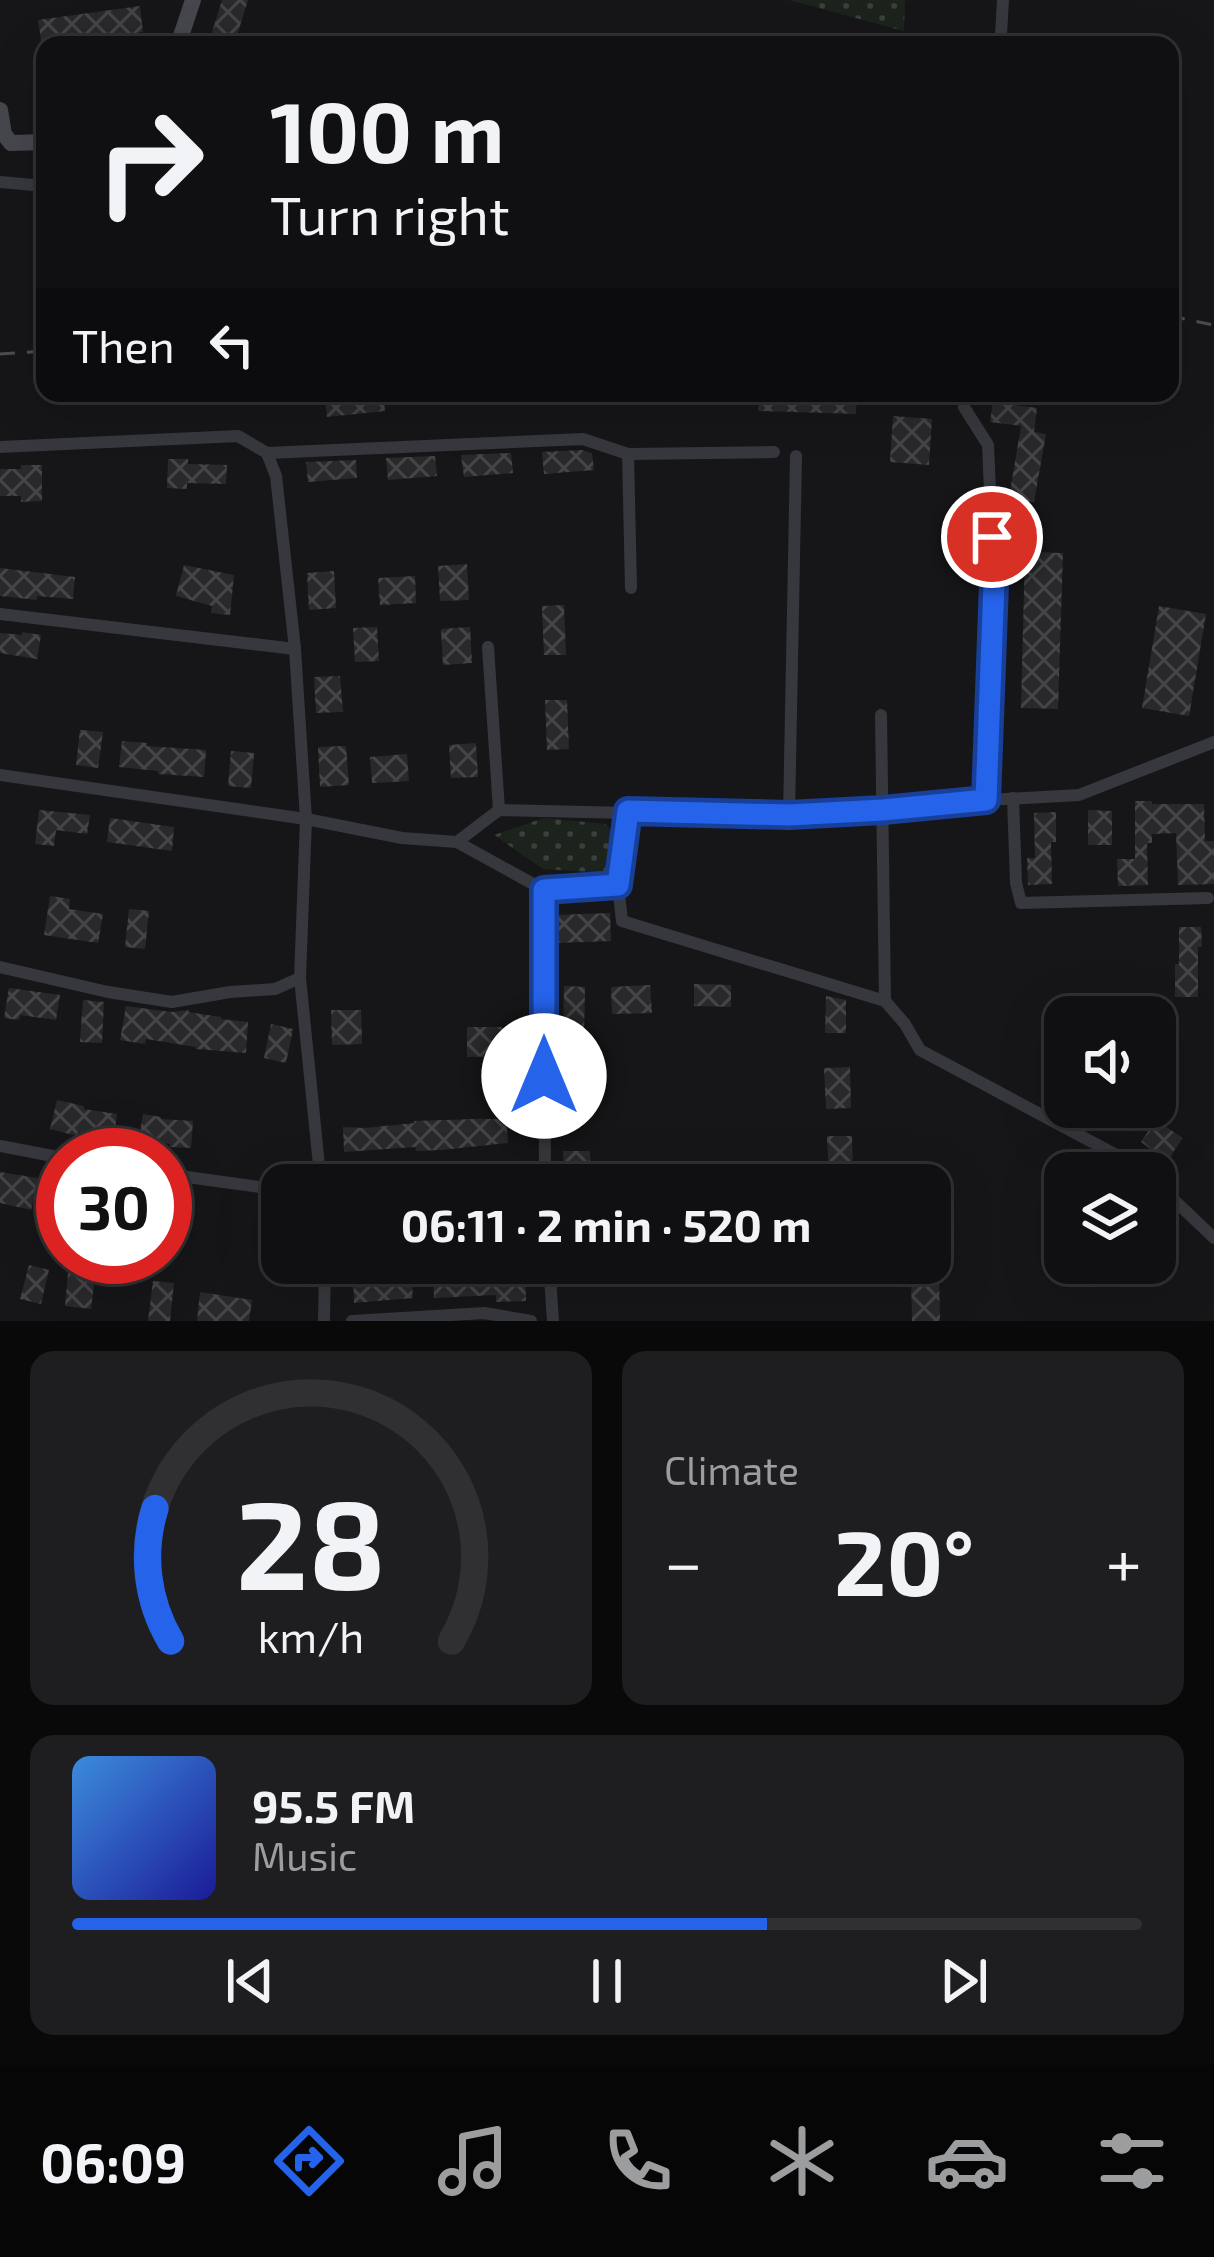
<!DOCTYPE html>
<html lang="en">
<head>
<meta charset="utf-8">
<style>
  :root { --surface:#101012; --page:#1e1e20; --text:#f1f3f6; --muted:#9c9d9f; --line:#303032; --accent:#2563eb }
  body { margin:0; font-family:"Exo 2",sans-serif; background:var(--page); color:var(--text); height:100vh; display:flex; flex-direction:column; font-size:45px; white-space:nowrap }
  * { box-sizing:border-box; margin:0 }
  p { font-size:39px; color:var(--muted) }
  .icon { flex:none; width:66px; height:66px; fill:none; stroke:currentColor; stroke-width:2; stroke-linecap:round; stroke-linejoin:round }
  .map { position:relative; height:1321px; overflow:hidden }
  .side { display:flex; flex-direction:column; gap:30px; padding:30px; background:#09090a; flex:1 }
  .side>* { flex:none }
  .top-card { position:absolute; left:36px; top:36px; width:1143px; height:366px; border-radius:24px; box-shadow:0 12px 48px #0002,0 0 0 3px var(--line); background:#101012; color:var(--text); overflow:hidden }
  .buttons { position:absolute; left:1044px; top:996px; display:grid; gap:24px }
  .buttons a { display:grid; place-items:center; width:132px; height:132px; border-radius:24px; background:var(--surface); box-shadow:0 12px 48px #0002,0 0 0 3px var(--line); font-size:60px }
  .speed { position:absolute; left:36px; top:1128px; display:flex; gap:24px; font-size:60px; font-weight:700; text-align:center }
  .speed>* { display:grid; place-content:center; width:156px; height:156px; border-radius:50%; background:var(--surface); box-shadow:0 12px 48px #0002,0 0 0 3px var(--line); line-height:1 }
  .speed .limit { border:18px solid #d22; background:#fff; color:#111 }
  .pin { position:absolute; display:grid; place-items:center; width:102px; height:102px; color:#fff; margin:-51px; border:6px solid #fff; border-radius:50%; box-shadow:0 3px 12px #0007 }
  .me { position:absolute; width:132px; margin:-66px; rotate:0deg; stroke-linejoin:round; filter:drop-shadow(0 0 9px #0008) }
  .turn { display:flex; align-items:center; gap:42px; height:252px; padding:0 36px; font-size:54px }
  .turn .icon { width:156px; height:156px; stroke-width:2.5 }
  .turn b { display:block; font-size:84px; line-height:102px }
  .then { display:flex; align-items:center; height:114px; padding:0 36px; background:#0003; gap:24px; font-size:45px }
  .big { font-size:90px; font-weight:700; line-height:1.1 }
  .side .tile { flex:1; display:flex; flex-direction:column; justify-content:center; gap:18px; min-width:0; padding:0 42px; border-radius:24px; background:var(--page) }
  .side .dial { align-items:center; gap:0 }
  .dial svg { height:312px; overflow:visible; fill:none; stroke:var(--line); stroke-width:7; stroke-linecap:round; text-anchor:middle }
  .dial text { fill:var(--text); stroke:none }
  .song { display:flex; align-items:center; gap:36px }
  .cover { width:144px; height:144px; border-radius:18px; background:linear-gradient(135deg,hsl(210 70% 55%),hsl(240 70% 35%)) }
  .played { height:12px; border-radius:6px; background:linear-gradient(90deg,var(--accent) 65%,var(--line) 65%) }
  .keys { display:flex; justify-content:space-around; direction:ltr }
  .heat { display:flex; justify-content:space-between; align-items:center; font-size:66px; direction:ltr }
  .side .tiles { flex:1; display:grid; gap:30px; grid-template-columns:1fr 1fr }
  .tile:last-child { grid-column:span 2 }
  .trip { position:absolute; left:261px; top:1164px; width:690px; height:120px; border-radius:24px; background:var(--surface); box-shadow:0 12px 48px #0002,0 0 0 3px var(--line); font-weight:700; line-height:120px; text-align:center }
  .tabs { display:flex; height:192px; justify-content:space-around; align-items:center; background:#060607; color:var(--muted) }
  .tabs .icon { width:84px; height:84px }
  .tabs .selected { color:var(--accent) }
  .tabs b { font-size:54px; color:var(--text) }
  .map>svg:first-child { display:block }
  .park { fill:url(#park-dots) }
  .building { fill:url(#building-cross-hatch) }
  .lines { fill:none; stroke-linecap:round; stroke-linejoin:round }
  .street { stroke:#37383d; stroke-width:12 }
  .secondary { stroke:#45474d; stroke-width:16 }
  .rail { stroke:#4a4c52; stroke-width:3; stroke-dasharray:15 12; stroke-linecap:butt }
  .route-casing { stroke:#184099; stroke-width:30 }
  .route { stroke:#2563eb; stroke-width:21 }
</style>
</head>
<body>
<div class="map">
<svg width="1214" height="1321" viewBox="0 0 1214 1321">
  <defs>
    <pattern id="park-dots" width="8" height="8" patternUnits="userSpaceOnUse" patternTransform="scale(3)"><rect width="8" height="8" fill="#1c231d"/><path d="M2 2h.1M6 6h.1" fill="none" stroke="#3a403c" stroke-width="1.8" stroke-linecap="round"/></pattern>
    <pattern id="building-cross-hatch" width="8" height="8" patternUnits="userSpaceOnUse" patternTransform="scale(3)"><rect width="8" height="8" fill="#29292c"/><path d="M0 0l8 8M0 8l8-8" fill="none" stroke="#454548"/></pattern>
  </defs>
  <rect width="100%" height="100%" fill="#161618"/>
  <g class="park">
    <polygon points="789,0 905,0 904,31"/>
    <polygon points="544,818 606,824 613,833 607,873 543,869 494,835"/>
  </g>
  <g class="building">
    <polygon points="222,0 248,0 234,45 210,39"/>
    <polygon points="140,6 143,32 42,46 38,20"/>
    <polygon points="383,393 385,411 327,417 325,399"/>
    <polygon points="759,393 857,393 856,414 758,411"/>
    <polygon points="993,402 1037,408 1034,432 1046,434 1034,502 1009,498 1021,426 990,422"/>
    <polygon points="893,416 932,419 929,465 890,462"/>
    <polygon points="582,450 592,453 594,470 544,474 542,452"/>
    <polygon points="511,453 513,473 464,477 461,455"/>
    <polygon points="435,456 437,476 388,480 386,458"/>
    <polygon points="168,459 188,459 188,464 227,465 226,484 187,483 187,489 167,488"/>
    <polygon points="356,460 357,478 308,482 306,462"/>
    <polygon points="21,465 42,465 42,501 21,502 21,496 0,496 0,469 21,469"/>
    <polygon points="1025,552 1063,553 1058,709 1021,708"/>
    <polygon points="467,564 469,600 440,601 438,566"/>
    <polygon points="184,565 234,575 230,615 211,613 212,606 176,596"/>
    <polygon points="0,568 75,577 73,599 37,596 37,600 0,596"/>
    <polygon points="334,571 336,608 309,610 307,573"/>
    <polygon points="415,576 416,603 380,605 378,578"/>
    <polygon points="564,605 566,655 544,655 542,606"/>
    <polygon points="1159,606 1206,614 1189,716 1142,708"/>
    <polygon points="377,627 379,661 355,662 353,628"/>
    <polygon points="470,627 472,663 443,665 441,629"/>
    <polygon points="22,632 41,635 37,659 0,653 0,633 22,635"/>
    <polygon points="340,676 343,712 316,713 314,677"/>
    <polygon points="545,700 567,700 569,749 547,750"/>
    <polygon points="80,730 103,732 98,768 76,765"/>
    <polygon points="122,741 147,743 146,746 206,750 204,777 158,774 158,771 119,767"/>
    <polygon points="476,743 478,777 451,778 449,745"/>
    <polygon points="346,746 349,785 320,787 318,747"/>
    <polygon points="231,751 254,753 251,788 228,786"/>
    <polygon points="407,754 409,781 372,783 370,757"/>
    <polygon points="1135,801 1152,801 1152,804 1204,804 1205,841 1214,841 1214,884 1178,885 1176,833 1152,834 1152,843 1147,843 1148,885 1118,886 1117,859 1135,859"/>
    <polygon points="39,810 90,815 87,834 56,830 54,846 35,844"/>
    <polygon points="1088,810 1112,811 1112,845 1088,845"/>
    <polygon points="1056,812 1056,842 1051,842 1052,884 1028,885 1027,858 1035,858 1034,813"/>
    <polygon points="110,818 174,827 172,851 107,842"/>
    <polygon points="50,896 70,899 69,909 103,914 98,943 44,935"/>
    <polygon points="129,909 149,911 145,949 125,947"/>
    <polygon points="610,913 611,941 556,943 555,915"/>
    <polygon points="1179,927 1201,927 1202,947 1198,947 1198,997 1175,997 1175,964 1179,964"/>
    <polygon points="694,984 731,985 731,1007 694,1006"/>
    <polygon points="650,985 652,1013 612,1014 611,987"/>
    <polygon points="564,986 585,987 584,1038 563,1038"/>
    <polygon points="9,988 60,995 56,1020 20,1015 19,1020 4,1018"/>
    <polygon points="826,996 846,1000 846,1033 825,1033"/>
    <polygon points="83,1000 104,1002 102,1043 80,1042"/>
    <polygon points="126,1006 171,1012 189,1010 188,1012 221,1017 221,1019 248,1022 246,1053 196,1049 196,1047 146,1039 145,1044 120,1040"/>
    <polygon points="331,1010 361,1010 362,1044 332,1045"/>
    <polygon points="271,1024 293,1029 286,1063 264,1058"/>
    <polygon points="467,1027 503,1027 504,1056 467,1057"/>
    <polygon points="850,1067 851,1108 826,1109 824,1068"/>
    <polygon points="563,1075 585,1076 584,1117 562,1116"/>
    <polygon points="57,1100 84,1106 84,1109 117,1114 114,1137 78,1132 77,1136 50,1129"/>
    <polygon points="143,1114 161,1117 161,1119 193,1121 191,1148 170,1147 170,1144 139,1138"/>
    <polygon points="474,1119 506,1119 508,1143 441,1150 416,1151 415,1147 344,1152 343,1127 365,1128 414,1123 414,1121"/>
    <polygon points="1156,1120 1183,1138 1167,1161 1141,1142"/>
    <polygon points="827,1136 852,1136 853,1177 829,1177"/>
    <polygon points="563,1151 590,1151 591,1185 564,1185"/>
    <polygon points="0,1172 38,1178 31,1210 0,1203"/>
    <polygon points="29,1265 49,1270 41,1304 20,1299"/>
    <polygon points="525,1265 526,1301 496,1302 496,1295 434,1298 433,1271"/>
    <polygon points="68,1273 95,1276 91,1309 65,1306"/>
    <polygon points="411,1274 413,1298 354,1303 353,1277"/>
    <polygon points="939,1276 940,1321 912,1321 911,1277"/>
    <polygon points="153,1281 174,1283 170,1321 148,1321"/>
    <polygon points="200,1292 252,1300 249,1321 197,1321"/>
  </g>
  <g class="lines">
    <g class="street">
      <polyline points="1001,35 1003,0"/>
      <polyline points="0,182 45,186"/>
      <polyline points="964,407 988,445 994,583 986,800"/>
      <polyline points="0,447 238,436 267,453 583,439 628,454 774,452"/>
      <polyline points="267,453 276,476 295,649 306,819 300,978 321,1185"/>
      <polyline points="628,454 631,588"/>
      <polyline points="0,614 295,649"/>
      <polyline points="488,647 499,810"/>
      <polyline points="881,715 885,1001"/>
      <polyline points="0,775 306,819 402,838 457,842 499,810 763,816 883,810 951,802 1079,795 1214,742"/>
      <polyline points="1013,798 1016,883 1021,903 1208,898"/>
      <polyline points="628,811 618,885 622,921 885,1001 905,1024 920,1050 1122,1158 1143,1173"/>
      <polyline points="789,815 796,456"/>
      <polyline points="457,842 544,890 618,885"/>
      <polyline points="544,890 545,1185"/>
      <polyline points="0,967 108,992 172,1002 230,992 275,989 300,978"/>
      <polyline points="0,1146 63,1158"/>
      <polyline points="165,1174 267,1188 282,1186"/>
      <polyline points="1155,1182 1214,1238"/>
      <polyline points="292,1185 320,1170 544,1170"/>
      <polyline points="549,1263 553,1321"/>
      <polyline points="324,1321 325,1263"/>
      <polyline points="352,1321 484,1313 531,1321"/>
    </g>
    <g class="secondary">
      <polyline points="178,45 193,0"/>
      <polyline points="0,110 4,134 11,143 45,142"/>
    </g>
    <g class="rail">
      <polyline points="1170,316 1214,325"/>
      <polyline points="0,354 45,351"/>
    </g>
  </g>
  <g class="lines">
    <g class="route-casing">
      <polyline id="route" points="544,1076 544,890 618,885 628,811 789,815 883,810 986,800 994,583 992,537"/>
    </g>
    <use href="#route" class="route"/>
  </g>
</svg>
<div class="buttons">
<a><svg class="icon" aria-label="sound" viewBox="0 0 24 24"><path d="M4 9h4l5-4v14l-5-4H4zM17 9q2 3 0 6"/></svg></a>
<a><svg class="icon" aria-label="layers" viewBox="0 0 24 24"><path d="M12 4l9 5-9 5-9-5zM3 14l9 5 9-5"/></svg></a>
</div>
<div class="speed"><div class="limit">30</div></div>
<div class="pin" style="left:992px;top:537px;background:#d93025"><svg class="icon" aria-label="arrive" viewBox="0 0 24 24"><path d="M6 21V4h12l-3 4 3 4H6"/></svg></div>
<svg class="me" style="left:544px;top:1076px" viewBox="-20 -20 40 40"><circle r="19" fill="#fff"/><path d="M0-13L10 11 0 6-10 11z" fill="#2563eb"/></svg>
<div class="trip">06:11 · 2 min · 520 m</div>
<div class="top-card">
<div class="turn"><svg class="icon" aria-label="right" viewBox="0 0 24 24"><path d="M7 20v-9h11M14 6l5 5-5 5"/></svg><div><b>100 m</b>Turn right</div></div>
<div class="then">Then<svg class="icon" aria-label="left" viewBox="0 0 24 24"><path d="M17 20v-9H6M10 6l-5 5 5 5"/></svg></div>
</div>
</div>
<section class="side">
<div class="tiles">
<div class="tile dial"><svg viewBox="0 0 100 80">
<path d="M14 69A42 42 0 1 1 86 69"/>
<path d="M14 69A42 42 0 0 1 10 35" stroke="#2563eb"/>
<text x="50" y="56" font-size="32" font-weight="700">28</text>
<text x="50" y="72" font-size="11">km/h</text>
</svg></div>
<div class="tile"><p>Climate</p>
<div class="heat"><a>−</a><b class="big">20°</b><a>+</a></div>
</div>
<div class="tile">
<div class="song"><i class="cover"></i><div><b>95.5 FM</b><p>Music</p></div></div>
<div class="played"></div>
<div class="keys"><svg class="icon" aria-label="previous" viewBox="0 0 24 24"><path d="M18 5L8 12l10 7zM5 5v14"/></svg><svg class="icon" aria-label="pause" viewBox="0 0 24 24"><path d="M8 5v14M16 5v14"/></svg><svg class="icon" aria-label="next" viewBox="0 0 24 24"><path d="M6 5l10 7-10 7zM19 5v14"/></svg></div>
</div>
</div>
</section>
<nav class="tabs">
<b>06:09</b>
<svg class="icon selected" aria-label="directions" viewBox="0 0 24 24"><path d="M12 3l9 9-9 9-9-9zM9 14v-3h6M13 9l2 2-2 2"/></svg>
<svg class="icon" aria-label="music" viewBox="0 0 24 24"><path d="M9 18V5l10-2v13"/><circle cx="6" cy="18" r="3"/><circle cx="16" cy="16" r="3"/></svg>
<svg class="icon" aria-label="phone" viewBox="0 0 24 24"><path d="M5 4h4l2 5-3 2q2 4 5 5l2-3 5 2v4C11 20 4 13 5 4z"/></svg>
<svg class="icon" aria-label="climate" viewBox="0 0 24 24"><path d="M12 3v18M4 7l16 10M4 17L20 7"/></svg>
<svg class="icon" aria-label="car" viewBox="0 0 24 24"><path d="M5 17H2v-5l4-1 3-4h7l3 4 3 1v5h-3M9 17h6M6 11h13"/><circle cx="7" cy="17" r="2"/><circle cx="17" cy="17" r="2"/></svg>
<svg class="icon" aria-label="filters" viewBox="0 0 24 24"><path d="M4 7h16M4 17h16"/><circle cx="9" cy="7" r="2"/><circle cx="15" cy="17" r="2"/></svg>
</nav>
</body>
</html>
